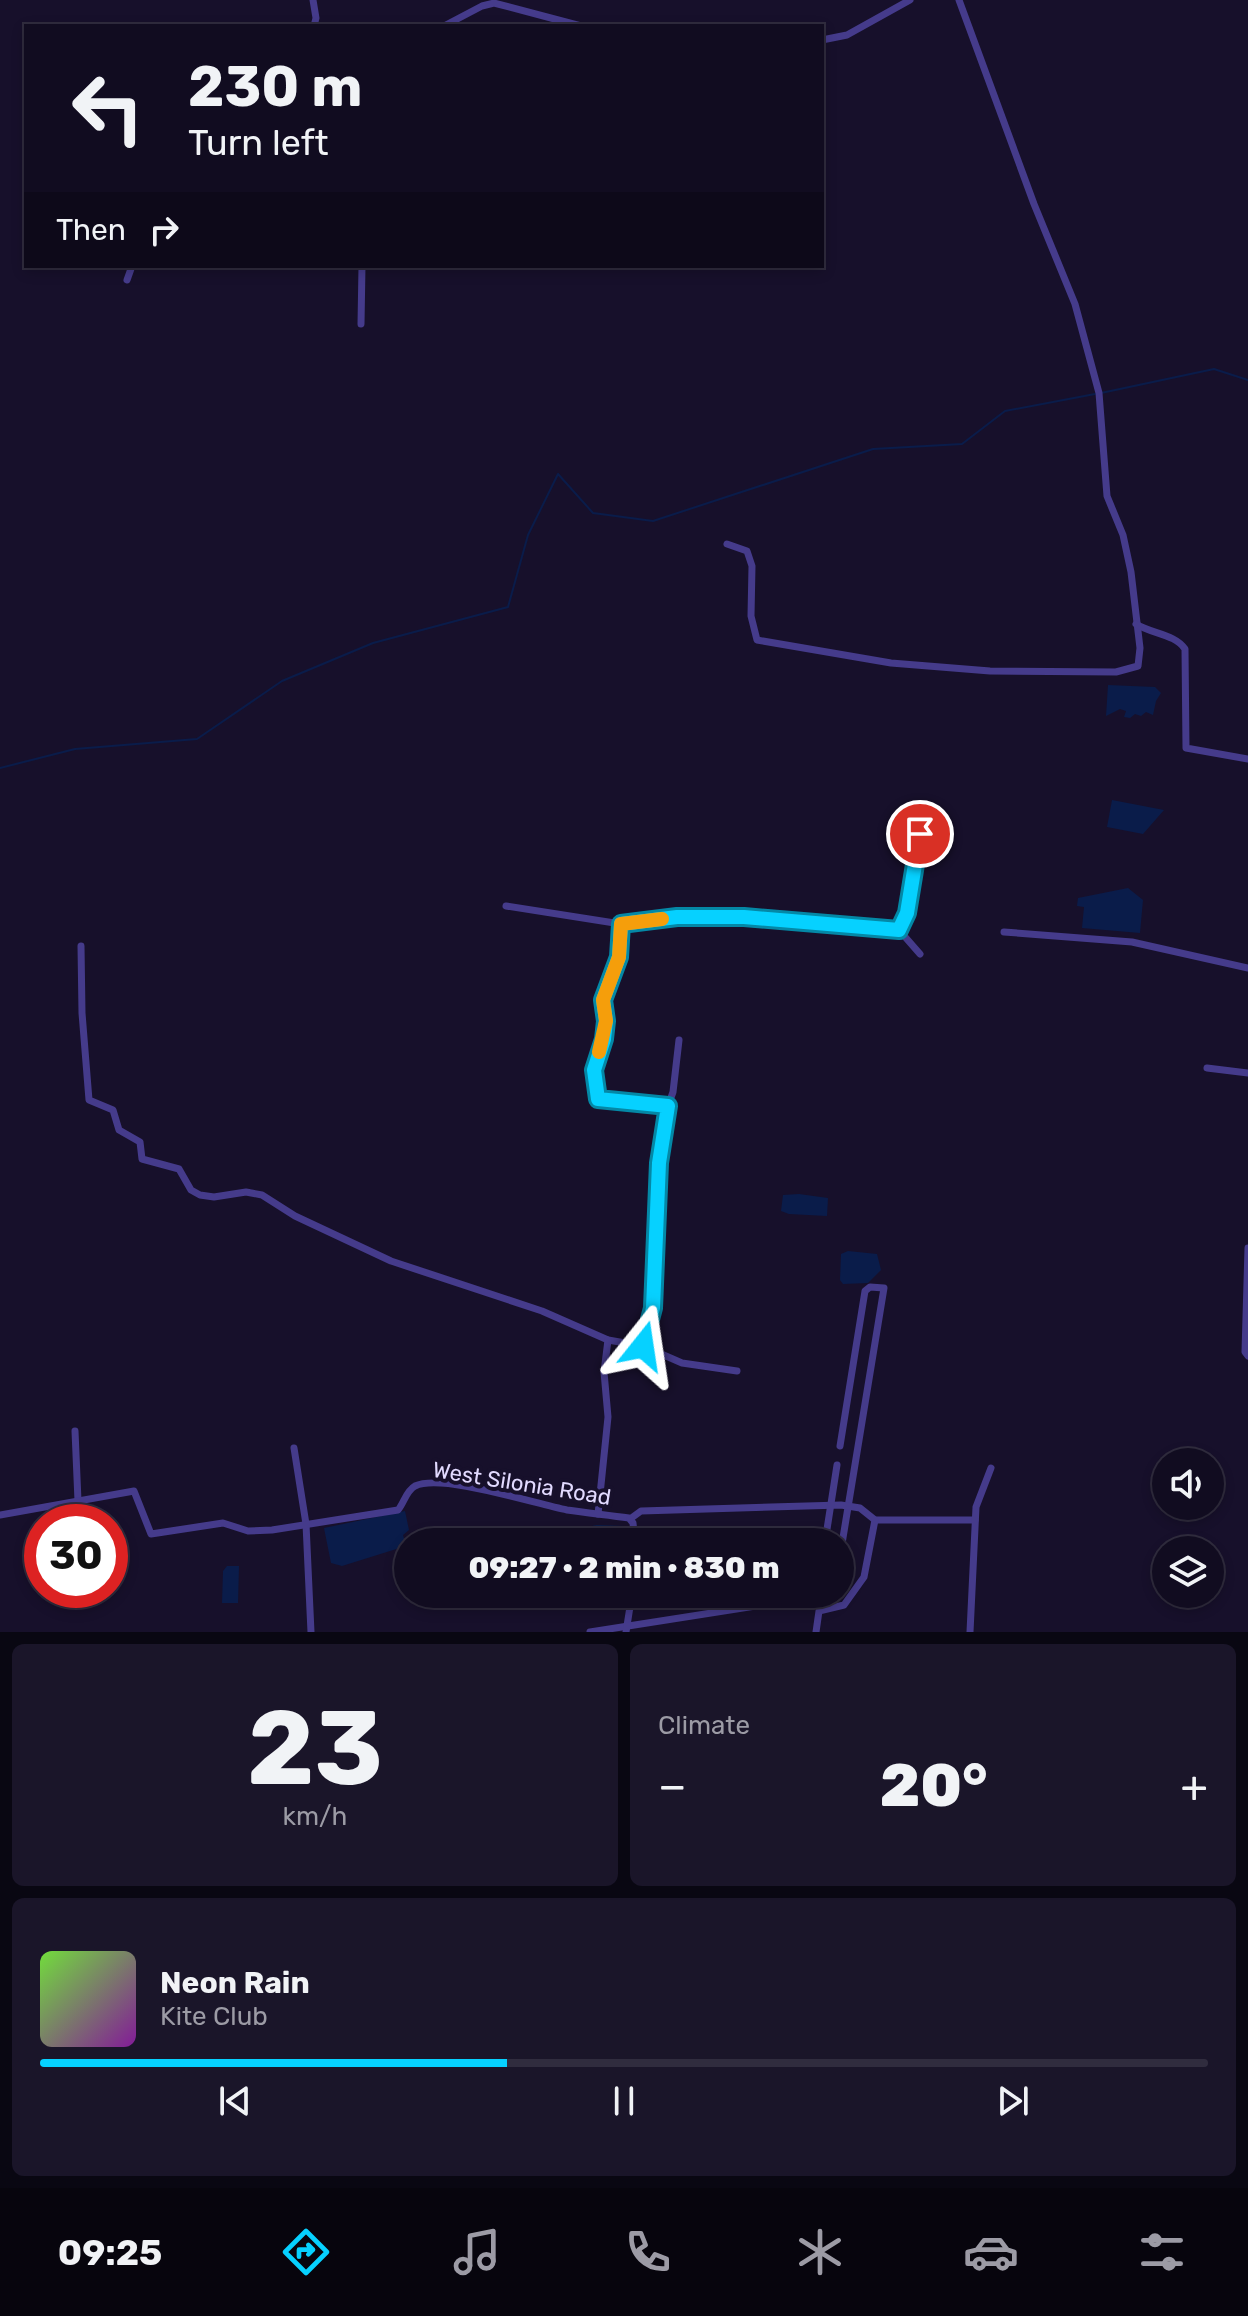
<!DOCTYPE html>
<html lang="en">
<head>
<meta charset="utf-8">
<style>
  :root { --surface:#110c20; --page:#1a1529; --text:#f1f3f6; --muted:#9c9ba5; --line:#302c3e; --accent:#06d1ff }
  body { margin:0; font-family:Rubik,sans-serif; background:var(--page); color:var(--text); height:100vh; display:flex; flex-direction:column; font-size:30px; white-space:nowrap }
  * { box-sizing:border-box; margin:0 }
  p { font-size:26px; color:var(--muted) }
  .icon { flex:none; width:44px; height:44px; fill:none; stroke:currentColor; stroke-width:2; stroke-linecap:round; stroke-linejoin:round }
  .map { position:relative; height:1632px; overflow:hidden }
  .details { display:flex; flex-direction:column; gap:12px; padding:12px; background:#090712; flex:1 }
  .details>* { flex:none }
  .banner { position:absolute; left:24px; top:24px; width:800px; height:244px; border-radius:0px; box-shadow:0 4px 12px #0003,0 0 0 2px var(--line); background:#110c20; color:var(--text); overflow:hidden }
  .fabs { position:absolute; left:1152px; top:1448px; display:grid; gap:16px }
  .fabs a { display:grid; place-items:center; width:72px; height:72px; border-radius:50%; background:var(--surface); box-shadow:0 4px 12px #0003,0 0 0 2px var(--line); font-size:40px }
  .speed { position:absolute; left:24px; top:1504px; display:flex; gap:16px; font-size:40px; font-weight:700; text-align:center }
  .speed>* { display:grid; place-content:center; width:104px; height:104px; border-radius:50%; background:var(--surface); box-shadow:0 4px 12px #0003,0 0 0 2px var(--line); line-height:1 }
  .speed .limit { border:12px solid #d22; background:#fff; color:#111 }
  .pin { position:absolute; display:grid; place-items:center; width:68px; height:68px; color:#fff; margin:-34px; border:4px solid #fff; border-radius:50%; box-shadow:0 2px 8px #0007 }
  .me { position:absolute; width:88px; margin:-44px; rotate:15deg; stroke-linejoin:round; filter:drop-shadow(0 0 6px #0008) }
  .turn { display:flex; align-items:center; gap:28px; height:168px; padding:0 32px; font-size:36px }
  .turn .icon { width:104px; height:104px; stroke-width:2.5 }
  .turn b { display:block; font-size:56px; line-height:68px }
  .then { display:flex; align-items:center; height:76px; padding:0 32px; background:#0003; gap:16px; font-size:30px }
  .big { font-size:60px; font-weight:800; line-height:1.1 }
  .details .widget { flex:1; display:flex; flex-direction:column; justify-content:center; gap:12px; min-width:0; padding:0 28px; border-radius:12px; background:var(--page) }
  .details .dial { align-items:center; gap:0 }
  .dial b { font-size:104px; line-height:1 }
  .song { display:flex; align-items:center; gap:24px }
  .cover { width:96px; height:96px; border-radius:12px; background:linear-gradient(135deg,hsl(100 70% 55%),hsl(290 70% 35%)) }
  .played { height:8px; border-radius:4px; background:linear-gradient(90deg,var(--accent) 40%,var(--line) 40%) }
  .keys { display:flex; justify-content:space-around; direction:ltr }
  .heat { display:flex; justify-content:space-between; align-items:center; font-size:44px; direction:ltr }
  .details .tiles { flex:1; display:grid; gap:12px; grid-template-columns:1fr 1fr }
  .widget:last-child { grid-column:span 2 }
  .trip { position:absolute; left:394px; top:1528px; width:460px; height:80px; border-radius:40px; background:var(--surface); box-shadow:0 4px 12px #0003,0 0 0 2px var(--line); font-weight:800; line-height:80px; text-align:center }
  .tab-bar { display:flex; height:128px; justify-content:space-around; align-items:center; background:#07050d; color:var(--muted) }
  .tab-bar .icon { width:56px; height:56px }
  .tab-bar .current { color:var(--accent) }
  .tab-bar b { font-size:36px; color:var(--text) }
  .map>svg:first-child { display:block }
  .water { fill:#0a1c4a }
  .lines { fill:none; stroke-linecap:round; stroke-linejoin:round }
  .stream { stroke:#0a1c4a; stroke-width:2 }
  .minor { stroke:#453b8b; stroke-width:7 }
  .route-casing { stroke:#0488a6; stroke-width:20 }
  .route { stroke:#06d1ff; stroke-width:14 }
  .slow { stroke:#f59e0b; stroke-width:14 }
  .labels { text-anchor:middle; stroke-width:8; stroke-linejoin:round; paint-order:stroke }
  .street-label { font-size:22px; fill:#e2daff; stroke:#17102b }
</style>
</head>
<body>
<div class="map">
<svg width="1248" height="1632" viewBox="0 0 1248 1632">
  <rect width="100%" height="100%" fill="#17102b"/>
  <g class="water">
    <polygon points="1108,685 1155,687 1161,693 1156,701 1153,715 1146,712 1141,716 1135,714 1130,718 1124,717 1126,711 1120,709 1106,716"/>
    <polygon points="1112,800 1164,810 1143,834 1107,827"/>
    <polygon points="1128,888 1143,900 1140,933 1082,928 1084,907 1077,906 1078,898"/>
    <polygon points="799,1194 828,1198 827,1216 789,1214 781,1211 783,1195"/>
    <polygon points="848,1251 877,1254 881,1270 868,1283 843,1284 840,1280 841,1254"/>
    <polygon points="405,1511 409,1530 403,1535 406,1546 342,1566 331,1563 324,1528"/>
    <polygon points="597,1525 624,1526 623,1542 573,1542 577,1529"/>
    <polygon points="227,1566 239,1566 238,1603 222,1603 223,1571"/>
  </g>
  <g class="lines">
    <g class="stream">
      <polyline points="1101,393 1214,369 1248,380"/>
      <polyline points="0,768 75,749 197,739 282,681 373,643 508,607 528,535 558,474 593,513 653,521 873,449 962,444 1005,411 1095,394"/>
    </g>
    <g class="minor">
      <polyline points="313,0 316,18 314,26"/>
      <polyline points="444,26 482,6 494,3 581,26"/>
      <polyline points="822,40 847,35 910,0"/>
      <polyline points="127,280 132,266"/>
      <polyline points="361,324 362,266"/>
      <polyline points="727,544 747,551 752,566 751,616 757,640 891,663 990,671 1116,672 1138,666 1140,648 1131,572 1123,535 1107,496 1099,393 1075,304 1034,204 959,0"/>
      <path d="M1136,624C1152,634 1175,634 1185,649L1186,748L1248,759"/>
      <polyline points="506,906 621,924 677,917 744,917 899,930 920,954"/>
      <polyline points="621,924 619,957 603,1000 606,1021 604,1039 594,1070 598,1099 668,1106"/>
      <polyline points="899,930 907,913 920,834"/>
      <polyline points="1004,932 1132,942 1248,968"/>
      <polyline points="81,946 82,1013 89,1100 113,1110 119,1130 140,1142 142,1159 179,1169 191,1190 200,1195 214,1197 246,1192 262,1195 295,1216 391,1261 542,1311 608,1340 643,1346 682,1363 737,1371"/>
      <polyline points="1207,1068 1248,1073"/>
      <polyline points="1248,1248 1245,1352 1248,1356"/>
      <polyline points="643,1346 653,1308 659,1163 668,1106 673,1092 679,1040"/>
      <polyline points="75,1431 78,1501"/>
      <polyline points="840,1446 865,1291 870,1287 884,1288 840,1556"/>
      <polyline points="294,1448 306,1524 311,1632"/>
      <polyline points="598,1514 608,1417 604,1372 608,1340"/>
      <path d="M0,1515L134,1491L151,1534L223,1523L248,1531L272,1530L398,1510C404,1503 406,1491 415,1486C442,1473 535,1504 567,1510C587,1513 608,1515 629,1518L633,1523L635,1542"/>
      <polyline points="630,1519 641,1511 841,1505 860,1508 875,1520 975,1520"/>
      <polyline points="825,1542 837,1465"/>
      <polyline points="590,1632 833,1594"/>
      <polyline points="626,1632 632,1594"/>
      <polyline points="816,1632 819,1611 844,1605 864,1577 875,1520"/>
      <polyline points="970,1632 976,1507 991,1468"/>
    </g>
  </g>
  <g class="lines">
    <g class="route-casing">
      <polyline id="route" points="643,1346 653,1308 659,1163 668,1106 598,1099 594,1070 604,1039 606,1021 603,1000 619,957 621,924 677,917 744,917 899,930 907,913 920,834"/>
    </g>
    <use href="#route" class="route"/>
    <polyline class="slow" points="599,1052 606,1021 603,1000 619,957 621,924 662,919"/>
  </g>
  <g class="labels">
    <g class="street-label">
      <text transform="translate(522 1483) rotate(9)" y="8">West Silonia Road</text>
    </g>
  </g>
</svg>
<div class="fabs">
<a><svg class="icon" aria-label="sound" viewBox="0 0 24 24"><path d="M4 9h4l5-4v14l-5-4H4zM17 9q2 3 0 6"/></svg></a>
<a><svg class="icon" aria-label="layers" viewBox="0 0 24 24"><path d="M12 4l9 5-9 5-9-5zM3 14l9 5 9-5"/></svg></a>
</div>
<div class="speed"><div class="limit">30</div></div>
<div class="pin" style="left:920px;top:834px;background:#d93025"><svg class="icon" aria-label="arrive" viewBox="0 0 24 24"><path d="M6 21V4h12l-3 4 3 4H6"/></svg></div>
<svg class="me" style="left:643px;top:1346px" viewBox="-20 -20 40 40"><path d="M0-17L14 15 0 8-14 15z" fill="#06d1ff" stroke="#fff" stroke-width="4"/></svg>
<div class="trip">09:27 · 2 min · 830 m</div>
<div class="banner">
<div class="turn"><svg class="icon" aria-label="left" viewBox="0 0 24 24"><path d="M17 20v-9H6M10 6l-5 5 5 5"/></svg><div><b>230 m</b>Turn left</div></div>
<div class="then">Then<svg class="icon" aria-label="right" viewBox="0 0 24 24"><path d="M7 20v-9h11M14 6l5 5-5 5"/></svg></div>
</div>
</div>
<section class="details">
<div class="tiles">
<div class="widget dial"><b>23</b><p>km/h</p></div>
<div class="widget"><p>Climate</p>
<div class="heat"><a>−</a><b class="big">20°</b><a>+</a></div>
</div>
<div class="widget">
<div class="song"><i class="cover"></i><div><b>Neon Rain</b><p>Kite Club</p></div></div>
<div class="played"></div>
<div class="keys"><svg class="icon" aria-label="previous" viewBox="0 0 24 24"><path d="M18 5L8 12l10 7zM5 5v14"/></svg><svg class="icon" aria-label="pause" viewBox="0 0 24 24"><path d="M8 5v14M16 5v14"/></svg><svg class="icon" aria-label="next" viewBox="0 0 24 24"><path d="M6 5l10 7-10 7zM19 5v14"/></svg></div>
</div>
</div>
</section>
<nav class="tab-bar">
<b>09:25</b>
<svg class="icon current" aria-label="directions" viewBox="0 0 24 24"><path d="M12 3l9 9-9 9-9-9zM9 14v-3h6M13 9l2 2-2 2"/></svg>
<svg class="icon" aria-label="music" viewBox="0 0 24 24"><path d="M9 18V5l10-2v13"/><circle cx="6" cy="18" r="3"/><circle cx="16" cy="16" r="3"/></svg>
<svg class="icon" aria-label="phone" viewBox="0 0 24 24"><path d="M5 4h4l2 5-3 2q2 4 5 5l2-3 5 2v4C11 20 4 13 5 4z"/></svg>
<svg class="icon" aria-label="climate" viewBox="0 0 24 24"><path d="M12 3v18M4 7l16 10M4 17L20 7"/></svg>
<svg class="icon" aria-label="car" viewBox="0 0 24 24"><path d="M5 17H2v-5l4-1 3-4h7l3 4 3 1v5h-3M9 17h6M6 11h13"/><circle cx="7" cy="17" r="2"/><circle cx="17" cy="17" r="2"/></svg>
<svg class="icon" aria-label="filters" viewBox="0 0 24 24"><path d="M4 7h16M4 17h16"/><circle cx="9" cy="7" r="2"/><circle cx="15" cy="17" r="2"/></svg>
</nav>
</body>
</html>
